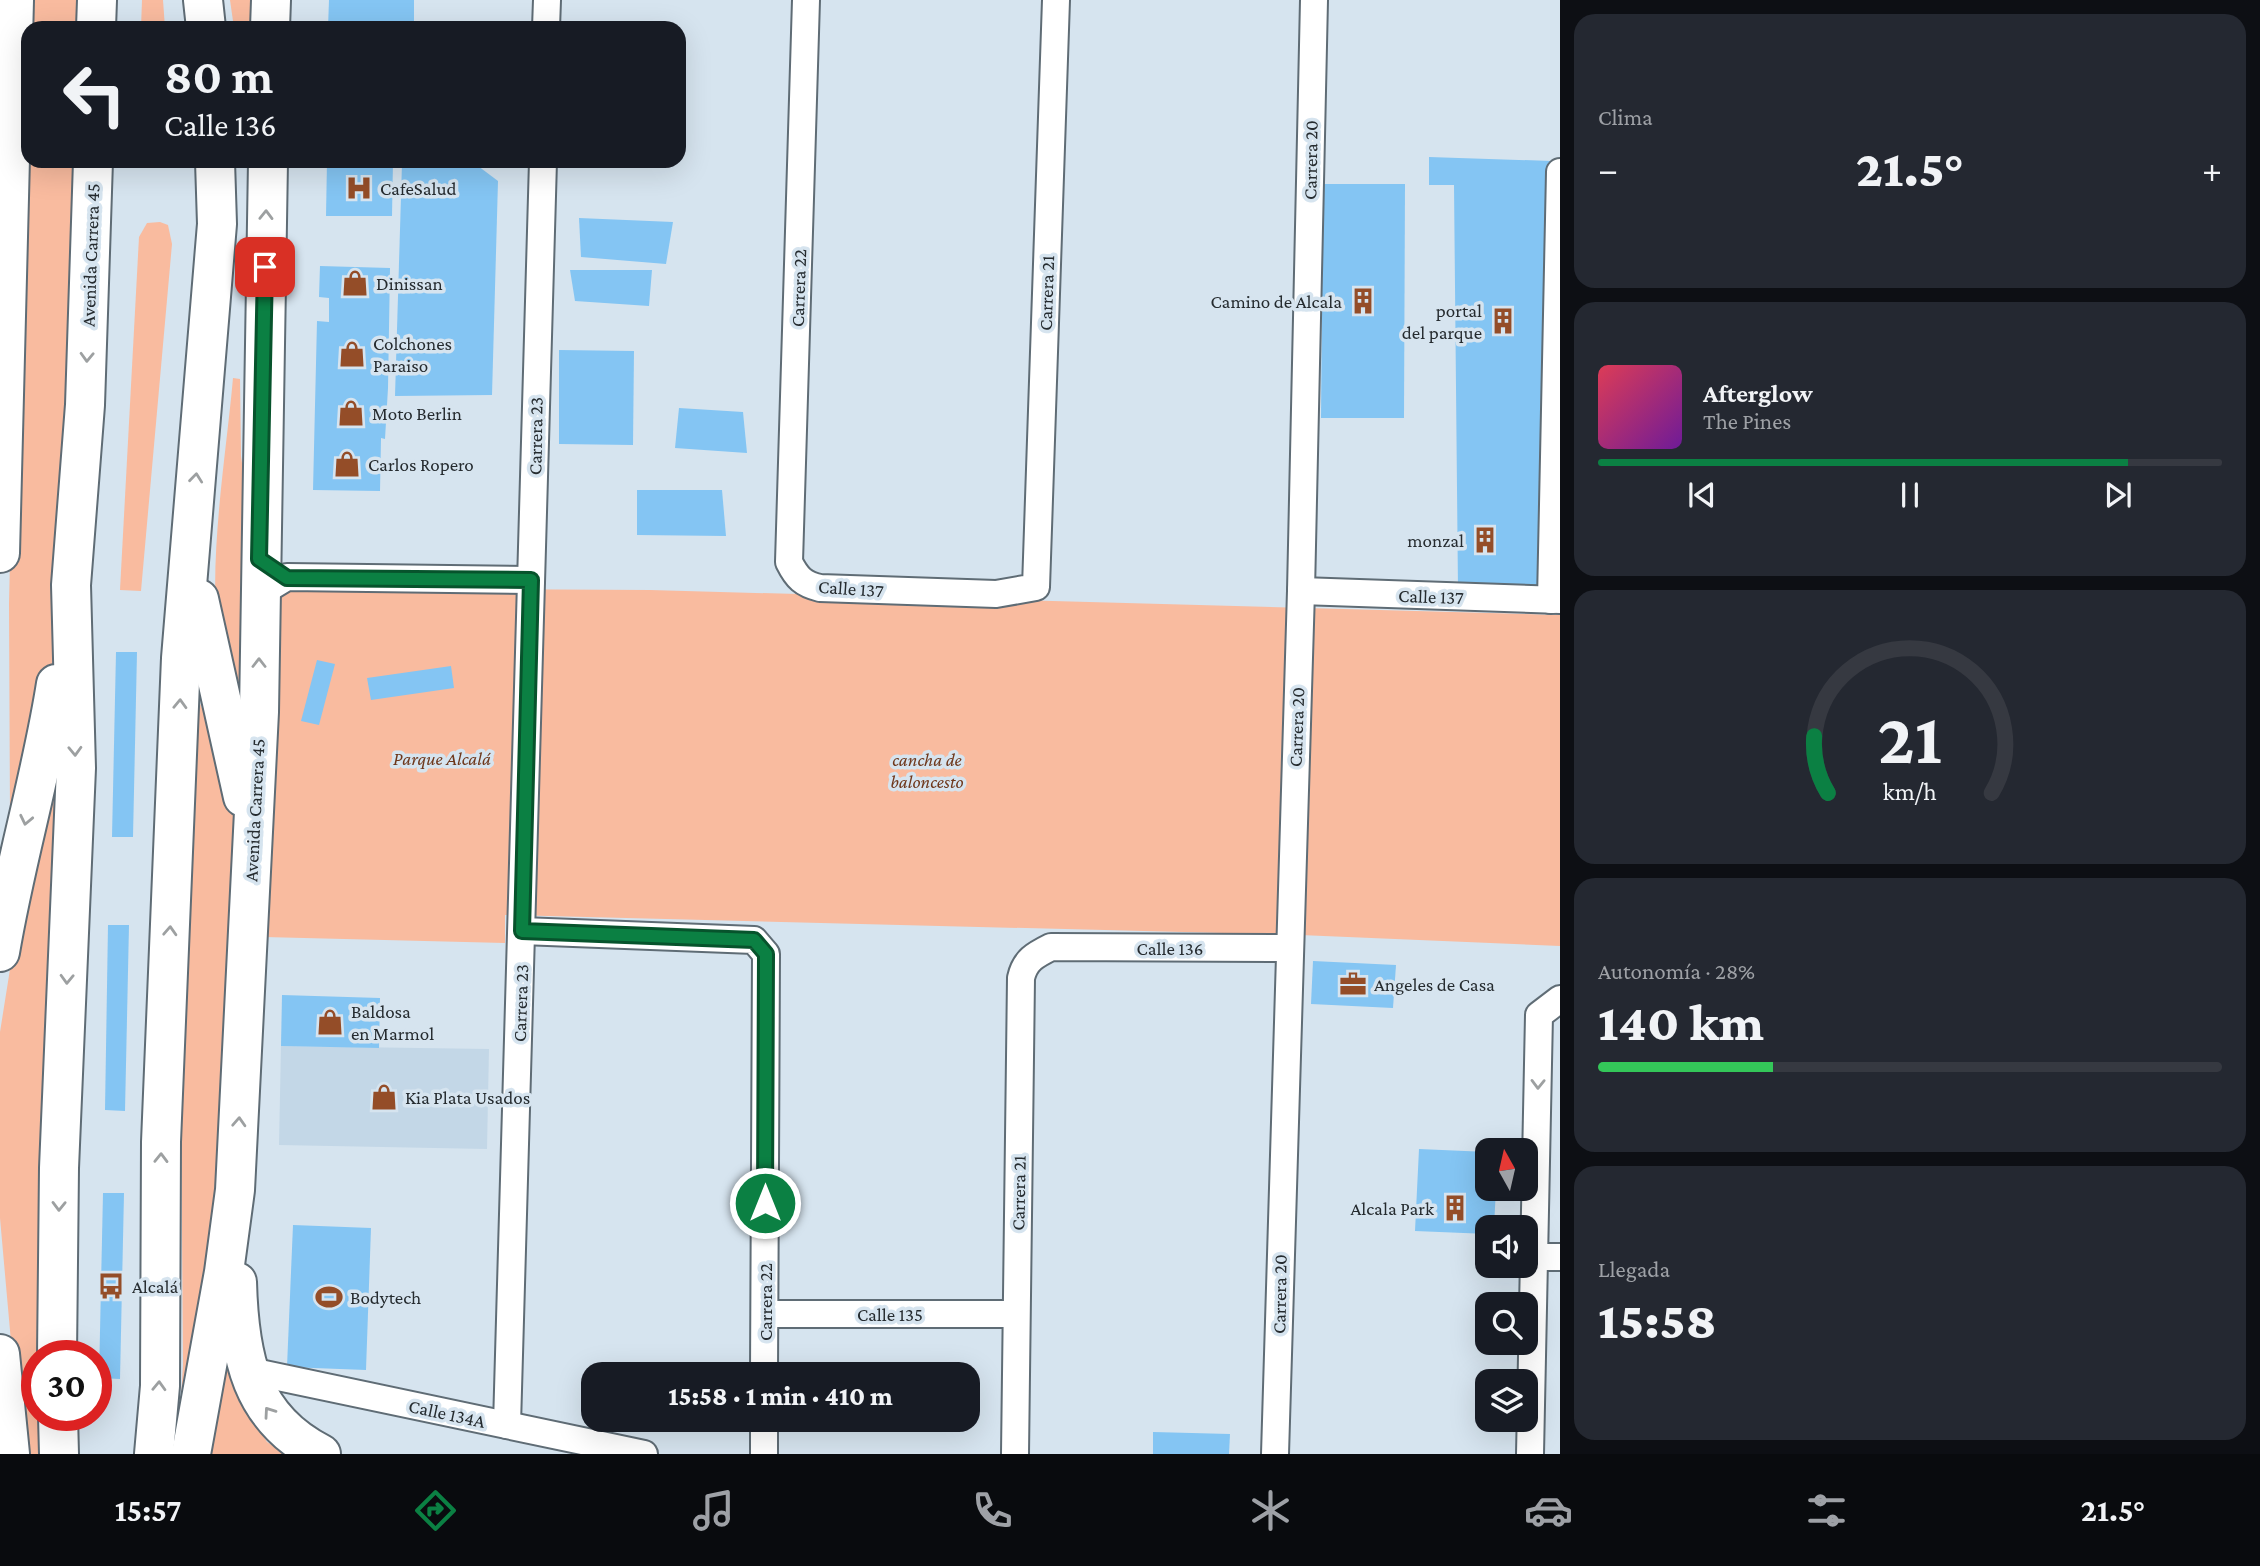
<!DOCTYPE html>
<html lang="es">
<head>
<meta charset="utf-8">
<style>
  :root { --surface:#171b24; --page:#242831; --text:#f1f3f6; --muted:#9ea1a6; --line:#363941; --accent:#0b8043 }
  body { margin:0; font-family:"Crimson Pro",serif; background:var(--page); color:var(--text); height:100vh; display:flex; flex-direction:column; font-size:26px; white-space:nowrap }
  * { box-sizing:border-box; margin:0 }
  p { font-size:23px; color:var(--muted) }
  .icon { flex:none; width:38px; height:38px; fill:none; stroke:currentColor; stroke-width:2; stroke-linecap:round; stroke-linejoin:round }
  .map { position:relative; flex:1; overflow:hidden }
  .drawer { display:flex; flex-direction:column; gap:14px; padding:14px; background:#0d0f14; width:700px }
  .drawer>* { flex:none }
  .top-card { position:absolute; left:21px; top:21px; width:665px; height:147px; border-radius:21px; box-shadow:0 7px 28px #0002; background:#171b24; color:var(--text); overflow:hidden }
  .needle { width:46px; rotate:352deg }
  .tools { position:absolute; left:1475px; top:1138px; display:grid; gap:14px }
  .tools a { display:grid; place-items:center; width:63px; height:63px; border-radius:14px; background:var(--surface); box-shadow:0 7px 28px #0002; font-size:35px }
  .speed { position:absolute; left:21px; top:1340px; display:flex; gap:14px; font-size:35px; font-weight:700; text-align:center }
  .speed>* { display:grid; place-content:center; width:91px; height:91px; border-radius:50%; background:var(--surface); box-shadow:0 7px 28px #0002; line-height:1 }
  .speed .limit { border:10px solid #d22; background:#fff; color:#111 }
  .pin { position:absolute; display:grid; place-items:center; width:60px; height:60px; color:#fff; margin:-30px; border-radius:14px; box-shadow:0 4px 10px #0006 }
  .me { position:absolute; width:77px; margin:-38px; rotate:0deg; stroke-linejoin:round; filter:drop-shadow(0 0 5px #0008) }
  .turn { display:flex; align-items:center; gap:24px; height:147px; padding:0 28px; font-size:32px }
  .turn .icon { width:91px; height:91px; stroke-width:2.5 }
  .turn b { display:block; font-size:49px; line-height:60px }
  .big { font-size:52px; font-weight:800; line-height:1.1 }
  .drawer .tile { flex:1; display:flex; flex-direction:column; justify-content:center; gap:10px; min-width:0; padding:0 24px; border-radius:21px; background:var(--page) }
  .drawer .dial { align-items:center; gap:0 }
  .dial svg { height:182px; overflow:visible; fill:none; stroke:var(--line); stroke-width:7; stroke-linecap:round; text-anchor:middle }
  .dial text { fill:var(--text); stroke:none }
  .song { display:flex; align-items:center; gap:21px }
  .cover { width:84px; height:84px; border-radius:10px; background:linear-gradient(135deg,hsl(350 70% 55%),hsl(280 70% 35%)) }
  .played { height:7px; border-radius:4px; background:linear-gradient(90deg,var(--accent) 85%,var(--line) 85%) }
  .keys { display:flex; justify-content:space-around; direction:ltr }
  .heat { display:flex; justify-content:space-between; align-items:center; font-size:38px; direction:ltr }
  .charge { height:10px; border-radius:5px; background:linear-gradient(90deg,#34c759 28%,var(--line) 0) }
  .trip { position:absolute; left:581px; top:1362px; width:399px; height:70px; border-radius:21px; background:var(--surface); box-shadow:0 7px 28px #0002; font-weight:800; line-height:70px; text-align:center }
  .dock { display:flex; height:112px; justify-content:space-around; align-items:center; background:#090b0e; color:var(--muted) }
  .dock .icon { width:49px; height:49px }
  .dock .selected { color:var(--accent) }
  .dock b { font-size:32px; color:var(--text) }
  main { display:flex; flex:1; min-height:0 }
  .map>svg:first-child { display:block }
  .built { fill:#c3d7e7 }
  .green { fill:#f9bb9f }
  .building { fill:#84c5f3 }
  .lines { fill:none; stroke-linecap:round; stroke-linejoin:round }
  .street-casing { stroke:#5f6c75; stroke-width:30 }
  .highway-casing { stroke:#5f6c75; stroke-width:42 }
  .street { stroke:#fff; stroke-width:26 }
  .highway { stroke:#fff; stroke-width:38 }
  .oneway { stroke:#9da0a1 }
  .route-casing { stroke:#07532c; stroke-width:18 }
  .route { stroke:#0b8043; stroke-width:12 }
  .labels { text-anchor:middle; stroke-width:7; stroke-linejoin:round; paint-order:stroke }
  .street-label { font-size:19px; fill:#252b2f; stroke:#d6e4ef }
  .poi-label { font-size:19px; fill:#252b2f; stroke:#d6e4ef; text-anchor:start }
  .park-label { font-size:19px; font-style:italic; fill:#6e371b; stroke:#d6e4ef }
</style>
</head>
<body>
<main>
<div class="map">
<svg width="1560" height="1454" viewBox="0 0 1560 1454">
  <rect width="100%" height="100%" fill="#d6e4ef"/>
  <polygon class="built" points="281,1046 489,1049 487,1149 279,1145"/>
  <g class="green">
    <polygon points="23,0 82,0 81,28 28,28 28,161 79,161 54,655 38,728 10,819 9,604"/>
    <polygon points="142,0 163,0 165,28 141,28"/>
    <polygon points="230,0 259,0 258,28 234,28"/>
    <polygon points="160,222 168,225 172,244 141,591 120,590 139,237 147,223"/>
    <path d="M233,378L240,379L241,456L247,498L246,746C238,714 225,681 220,649C206,571 226,458 233,378Z"/>
    <polygon points="280,588 650,590 1560,615 1560,946 1300,935 505,915 505,943 264,937"/>
    <path d="M198,699C219,746 233,792 241,842L225,1174L180,1415L183,1365L181,1092Z"/>
    <polygon points="59,739 41,1356 37,1356 40,1454 21,1454 0,1218 0,1032 11,963"/>
    <polygon points="229,1333 258,1427 267,1442 287,1454 209,1454"/>
  </g>
  <g class="building">
    <polygon points="329,0 414,0 414,28 328,28"/>
    <polygon points="1429,157 1552,161 1547,596 1458,589 1454,185 1429,185"/>
    <polygon points="327,161 393,161 392,216 326,216"/>
    <polygon points="402,163 474,163 498,181 492,395 395,396"/>
    <polygon points="1323,184 1405,184 1404,418 1321,418"/>
    <polygon points="579,218 673,222 666,264 581,257"/>
    <polygon points="320,266 390,268 388,388 385,439 381,438 380,491 313,490 317,321 329,322 329,298 319,297"/>
    <polygon points="570,270 652,270 649,306 575,301"/>
    <polygon points="559,350 634,351 633,445 559,444"/>
    <polygon points="679,408 743,412 747,453 675,448"/>
    <polygon points="637,490 722,490 726,536 637,535"/>
    <polygon points="116,652 137,652 133,837 112,837"/>
    <polygon points="317,660 335,664 319,725 301,721"/>
    <polygon points="451,666 454,688 371,700 367,678"/>
    <polygon points="108,925 129,925 125,1111 105,1110"/>
    <polygon points="1313,961 1396,965 1393,1008 1311,1004"/>
    <polygon points="282,995 380,998 379,1048 281,1046"/>
    <polygon points="1419,1149 1488,1152 1488,1188 1496,1188 1494,1227 1488,1227 1488,1234 1415,1231"/>
    <polygon points="103,1193 124,1193 120,1379 99,1378"/>
    <polygon points="293,1225 371,1228 366,1370 287,1367"/>
    <polygon points="1153,1432 1230,1434 1229,1454 1153,1454"/>
  </g>
  <g class="lines">
    <g class="street-casing">
      <g id="street">
        <path d="M806,0L789,562C797,578 803,584 820,588L996,594L1036,587L1056,0"/>
        <polyline points="546,28 547,0"/>
        <polyline points="1301,591 1560,600"/>
        <polyline points="259,594 287,577 531,580"/>
        <polyline points="1551,600 1560,172"/>
        <polyline points="522,931 754,940 766,954 764,1374"/>
        <polyline points="1535,1257 1560,1257"/>
        <polyline points="765,1314 1016,1314"/>
        <polyline points="250,1371 644,1454"/>
        <polyline points="507,1425 543,161"/>
        <polyline points="764,1454 764,1419"/>
        <path d="M1015,1454L1021,978C1025,960 1035,955 1051,947L1288,948"/>
        <polyline points="1275,1454 1301,591 1314,0"/>
        <polyline points="1530,1454 1539,1015 1560,999"/>
      </g>
    </g>
    <g class="highway-casing">
      <g id="highway">
        <polyline points="203,0 206,28"/>
        <polyline points="96,28 97,0"/>
        <polyline points="270,28 271,0"/>
        <polyline points="0,553 14,0"/>
        <polyline points="199,599 243,797"/>
        <path d="M0,952C15,862 42,774 56,684"/>
        <path d="M237,1282C239,1356 250,1418 321,1454"/>
        <polyline points="0,1354 10,1454"/>
        <polyline points="57,1356 59,1168 76,768 71,585 85,405 93,161"/>
        <polyline points="58,1416 59,1454"/>
        <polyline points="154,1454 160,1386 161,1142 181,658 217,224 215,161"/>
        <polyline points="191,1454 224,1272 235,1190 259,712 268,161"/>
      </g>
    </g>
    <use href="#street" class="street"/>
    <use href="#highway" class="highway"/>
  </g>
  <defs><path id="oneway-chevron" d="M-2-3.5L2.5 0L-2 3.5" fill="none" stroke-width="1.6" stroke-linecap="round" stroke-linejoin="round" transform="scale(1.75)"/></defs>
  <g class="oneway">
    <use href="#oneway-chevron" transform="translate(266 215) rotate(-89)"/>
    <use href="#oneway-chevron" transform="translate(87 357) rotate(92)"/>
    <use href="#oneway-chevron" transform="translate(196 478) rotate(-84)"/>
    <use href="#oneway-chevron" transform="translate(259 663) rotate(-90)"/>
    <use href="#oneway-chevron" transform="translate(180 704) rotate(-88)"/>
    <use href="#oneway-chevron" transform="translate(75 751) rotate(88)"/>
    <use href="#oneway-chevron" transform="translate(26 820) rotate(102)"/>
    <use href="#oneway-chevron" transform="translate(170 931) rotate(-87)"/>
    <use href="#oneway-chevron" transform="translate(67 979) rotate(92)"/>
    <use href="#oneway-chevron" transform="translate(1538 1084) rotate(91)"/>
    <use href="#oneway-chevron" transform="translate(239 1122) rotate(-87)"/>
    <use href="#oneway-chevron" transform="translate(161 1158) rotate(-89)"/>
    <use href="#oneway-chevron" transform="translate(59 1206) rotate(91)"/>
    <use href="#oneway-chevron" transform="translate(159 1386) rotate(-88)"/>
    <use href="#oneway-chevron" transform="translate(269 1412) rotate(-125)"/>
  </g>
  <g class="lines">
    <g class="route-casing">
      <polyline id="route" points="265,267 259,559 287,578 531,580 522,931 754,940 766,954 765,1203"/>
    </g>
    <use href="#route" class="route"/>
  </g>
  <defs>
    <g id="hospital-bare" transform="scale(2.1)"><path d="M-5-5h3v3.5h4V-5h3V5h-3V1.5h-4V5h-3Z" fill="#944d28" stroke="#d6e4ef" stroke-width="2.5" paint-order="stroke"/></g>
    <g id="shop-bare" transform="scale(2.1)"><path d="M-5-2.5h2.3a2.7 3.5 0 0 1 5.4 0H5L5.5 6h-11ZM-1.5-2.5h3a1.5 2.3 0 0 0-3 0Z" fill="#944d28" stroke="#d6e4ef" stroke-width="2.5" paint-order="stroke"/></g>
    <g id="building-bare" transform="scale(2.1)"><path d="M-4-6H4V6H1V3H-1V6H-4ZM-2.5-4.3h1.7v1.8h-1.7ZM.8-4.3h1.7v1.8H.8ZM-2.5-1h1.7V.8h-1.7ZM.8-1h1.7V.8H.8Z" fill="#944d28" stroke="#d6e4ef" stroke-width="2.5" paint-order="stroke"/></g>
    <g id="office-bare" transform="scale(2.1)"><path d="M-6-3h4V-5.5h4V-3h4V5H-6ZM-1-4.5V-3h2v-1.5ZM-6 0V1H6V0Z" fill="#944d28" stroke="#d6e4ef" stroke-width="2.5" paint-order="stroke"/></g>
    <g id="bus-bare" transform="scale(2.1)"><path d="M-5-6H5V4H4V6H2V4H-2V6H-4V4H-5ZM-3.5-4V0h7V-4ZM-3.5 1.2v1.5H-2V1.2ZM2 1.2v1.5H3.5V1.2Z" fill="#944d28" stroke="#d6e4ef" stroke-width="2.5" paint-order="stroke"/></g>
    <g id="stadium-bare" transform="scale(2.1)"><path d="M0-5a6.5 5 0 1 0 0 10a6.5 5 0 1 0 0-10ZM-3.5-1.8h7v3.6h-7Z" fill="#944d28" stroke="#d6e4ef" stroke-width="2.5" paint-order="stroke"/></g>
  </defs>
  <g fill-rule="evenodd">
    <use href="#hospital-bare" x="359" y="188"/>
    <use href="#shop-bare" x="355" y="283"/>
    <use href="#building-bare" x="1363" y="301"/>
    <use href="#building-bare" x="1503" y="321"/>
    <use href="#shop-bare" x="352" y="354"/>
    <use href="#shop-bare" x="351" y="413"/>
    <use href="#shop-bare" x="347" y="464"/>
    <use href="#building-bare" x="1485" y="540"/>
    <use href="#office-bare" x="1353" y="984"/>
    <use href="#shop-bare" x="330" y="1022"/>
    <use href="#shop-bare" x="384" y="1097"/>
    <use href="#building-bare" x="1455" y="1208"/>
    <use href="#bus-bare" x="111" y="1286"/>
    <use href="#stadium-bare" x="329" y="1297"/>
  </g>
  <g class="labels">
    <g class="street-label">
      <text transform="translate(1310 160) rotate(-89)" y="7">Carrera 20</text>
      <text transform="translate(90 255) rotate(-88)" y="7">Avenida Carrera 45</text>
      <text transform="translate(798 288) rotate(-88)" y="7">Carrera 22</text>
      <text transform="translate(1046 293) rotate(-88)" y="7">Carrera 21</text>
      <text transform="translate(535 436) rotate(-89)" y="7">Carrera 23</text>
      <text transform="translate(851 588) rotate(4)" y="7">Calle 137</text>
      <text transform="translate(1431 596) rotate(2)" y="7">Calle 137</text>
      <text transform="translate(1296 727) rotate(-88)" y="7">Carrera 20</text>
      <text transform="translate(254 810) rotate(-87)" y="7">Avenida Carrera 45</text>
      <text x="1170" y="955">Calle 136</text>
      <text transform="translate(520 1003) rotate(-88)" y="7">Carrera 23</text>
      <text transform="translate(1018 1193) rotate(-89)" y="7">Carrera 21</text>
      <text transform="translate(1279 1294) rotate(-89)" y="7">Carrera 20</text>
      <text transform="translate(765 1302) rotate(-90)" y="7">Carrera 22</text>
      <text x="890" y="1321">Calle 135</text>
      <text transform="translate(447 1413) rotate(12)" y="7">Calle 134A</text>
    </g>
    <g class="poi-label">
      <text x="380" y="195">CafeSalud</text>
      <text x="376" y="290">Dinissan</text>
      <text x="1342" y="308" text-anchor="end">Camino de Alcala</text>
      <text x="1482" y="317" text-anchor="end">portal<tspan x="1482" dy="22">del parque</tspan></text>
      <text x="373" y="350">Colchones<tspan x="373" dy="22">Paraiso</tspan></text>
      <text x="372" y="420">Moto Berlin</text>
      <text x="368" y="471">Carlos Ropero</text>
      <text x="1464" y="547" text-anchor="end">monzal</text>
      <text x="1374" y="991">Angeles de Casa</text>
      <text x="351" y="1018">Baldosa<tspan x="351" dy="22">en Marmol</tspan></text>
      <text x="405" y="1104">Kia Plata Usados</text>
      <text x="1434" y="1215" text-anchor="end">Alcala Park</text>
      <text x="132" y="1293">Alcalá</text>
      <text x="350" y="1304">Bodytech</text>
    </g>
    <g class="park-label">
      <text x="442" y="765">Parque Alcalá</text>
      <text x="927" y="766">cancha de<tspan x="927" dy="22">baloncesto</tspan></text>
    </g>
  </g>
</svg>
<div class="tools">
<a><svg class="needle" viewBox="-14 -14 28 28"><path d="M0-13l5 13h-10z" fill="#e53935"/><path d="M0 13l5-13h-10z" fill="#9ea1a6"/></svg></a>
<a><svg class="icon" aria-label="sound" viewBox="0 0 24 24"><path d="M4 9h4l5-4v14l-5-4H4zM17 9q2 3 0 6"/></svg></a>
<a><svg class="icon" aria-label="search" viewBox="0 0 24 24"><circle cx="10" cy="10" r="6"/><path d="M15 15l6 6"/></svg></a>
<a><svg class="icon" aria-label="layers" viewBox="0 0 24 24"><path d="M12 4l9 5-9 5-9-5zM3 14l9 5 9-5"/></svg></a>
</div>
<div class="speed"><div class="limit">30</div></div>
<div class="pin" style="left:265px;top:267px;background:#d93025"><svg class="icon" aria-label="arrive" viewBox="0 0 24 24"><path d="M6 21V4h12l-3 4 3 4H6"/></svg></div>
<svg class="me" style="left:765px;top:1203px" viewBox="-20 -20 40 40"><circle r="17" fill="#0b8043" stroke="#fff" stroke-width="3"/><path d="M0-11L8 9 0 5-8 9z" fill="#fff"/></svg>
<div class="trip">15:58 · 1 min · 410 m</div>
<div class="top-card">
<div class="turn"><svg class="icon" aria-label="left" viewBox="0 0 24 24"><path d="M17 20v-9H6M10 6l-5 5 5 5"/></svg><div><b>80 m</b>Calle 136</div></div>
</div>
</div>
<section class="drawer">
<div class="tile"><p>Clima</p>
<div class="heat"><a>−</a><b class="big">21.5°</b><a>+</a></div>
</div>
<div class="tile">
<div class="song"><i class="cover"></i><div><b>Afterglow</b><p>The Pines</p></div></div>
<div class="played"></div>
<div class="keys"><svg class="icon" aria-label="previous" viewBox="0 0 24 24"><path d="M18 5L8 12l10 7zM5 5v14"/></svg><svg class="icon" aria-label="pause" viewBox="0 0 24 24"><path d="M8 5v14M16 5v14"/></svg><svg class="icon" aria-label="next" viewBox="0 0 24 24"><path d="M6 5l10 7-10 7zM19 5v14"/></svg></div>
</div>
<div class="tile dial"><svg viewBox="0 0 100 80">
<path d="M14 69A42 42 0 1 1 86 69"/>
<path d="M14 69A42 42 0 0 1 8 44" stroke="#0b8043"/>
<text x="50" y="56" font-size="32" font-weight="700">21</text>
<text x="50" y="72" font-size="11">km/h</text>
</svg></div>
<div class="tile"><p>Autonomía · 28%</p><b class="big">140 km</b><div class="charge"></div></div>
<div class="tile"><p>Llegada</p><b class="big">15:58</b></div>
</section>
</main>
<nav class="dock">
<b>15:57</b>
<svg class="icon selected" aria-label="directions" viewBox="0 0 24 24"><path d="M12 3l9 9-9 9-9-9zM9 14v-3h6M13 9l2 2-2 2"/></svg>
<svg class="icon" aria-label="music" viewBox="0 0 24 24"><path d="M9 18V5l10-2v13"/><circle cx="6" cy="18" r="3"/><circle cx="16" cy="16" r="3"/></svg>
<svg class="icon" aria-label="phone" viewBox="0 0 24 24"><path d="M5 4h4l2 5-3 2q2 4 5 5l2-3 5 2v4C11 20 4 13 5 4z"/></svg>
<svg class="icon" aria-label="climate" viewBox="0 0 24 24"><path d="M12 3v18M4 7l16 10M4 17L20 7"/></svg>
<svg class="icon" aria-label="car" viewBox="0 0 24 24"><path d="M5 17H2v-5l4-1 3-4h7l3 4 3 1v5h-3M9 17h6M6 11h13"/><circle cx="7" cy="17" r="2"/><circle cx="17" cy="17" r="2"/></svg>
<svg class="icon" aria-label="filters" viewBox="0 0 24 24"><path d="M4 7h16M4 17h16"/><circle cx="9" cy="7" r="2"/><circle cx="15" cy="17" r="2"/></svg>
<b>21.5°</b>
</nav>
</body>
</html>
